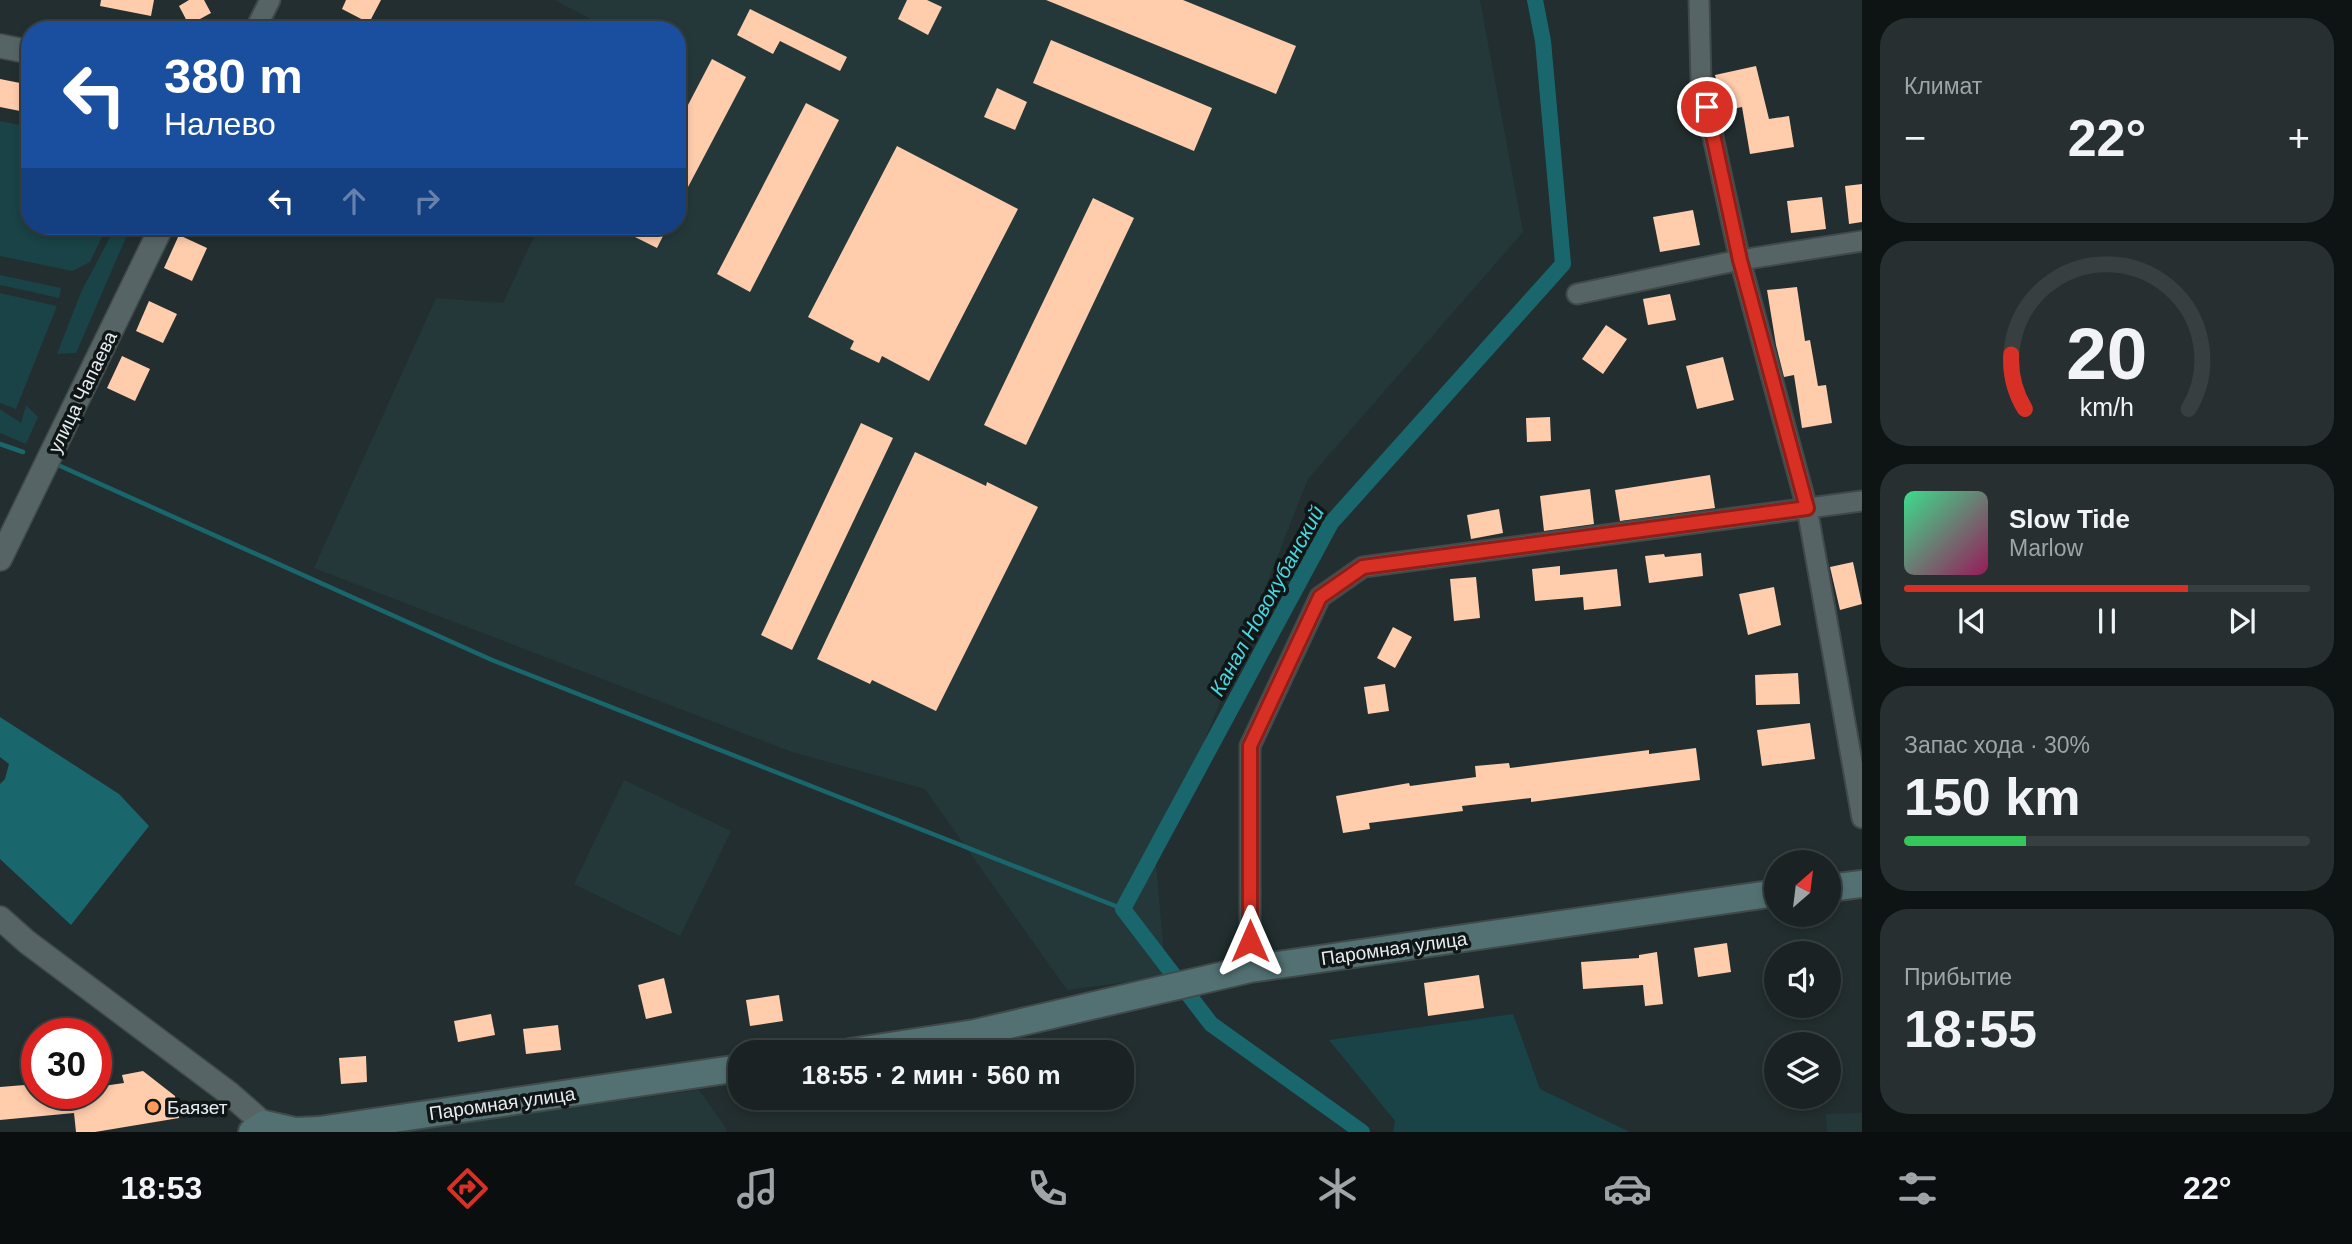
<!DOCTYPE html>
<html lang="ru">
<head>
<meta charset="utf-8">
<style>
  :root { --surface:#1a2223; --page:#272f30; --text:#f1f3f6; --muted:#9fa4a6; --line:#383f41; --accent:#d93025 }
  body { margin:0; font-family:Helvetica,sans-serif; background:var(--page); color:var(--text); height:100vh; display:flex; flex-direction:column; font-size:26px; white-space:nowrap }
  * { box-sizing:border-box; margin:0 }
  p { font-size:23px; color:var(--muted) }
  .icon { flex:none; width:38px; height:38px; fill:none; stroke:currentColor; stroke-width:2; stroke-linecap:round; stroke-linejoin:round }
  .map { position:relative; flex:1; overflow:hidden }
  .details { display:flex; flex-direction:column; gap:18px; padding:18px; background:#0e1313; width:490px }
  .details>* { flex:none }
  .guide { position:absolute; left:21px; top:21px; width:665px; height:214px; border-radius:28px; box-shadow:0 4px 10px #0003,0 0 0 2px var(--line); background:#1a4fa0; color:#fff; overflow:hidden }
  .needle { width:46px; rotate:28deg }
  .controls { position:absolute; left:1764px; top:850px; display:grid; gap:14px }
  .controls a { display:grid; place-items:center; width:77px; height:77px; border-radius:50%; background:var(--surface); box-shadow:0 4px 10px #0003,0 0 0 2px var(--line); font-size:35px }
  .speed { position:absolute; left:21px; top:1018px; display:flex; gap:14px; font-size:35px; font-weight:700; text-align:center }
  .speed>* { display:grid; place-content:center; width:91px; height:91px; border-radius:50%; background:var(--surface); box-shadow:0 4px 10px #0003,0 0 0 2px var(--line); line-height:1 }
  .speed .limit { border:10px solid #d22; background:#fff; color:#111 }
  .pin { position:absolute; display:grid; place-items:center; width:60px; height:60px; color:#fff; margin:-30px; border:4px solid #fff; border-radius:50%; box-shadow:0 2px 7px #0007 }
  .me { position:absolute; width:77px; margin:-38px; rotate:0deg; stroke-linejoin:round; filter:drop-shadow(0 0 5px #0008) }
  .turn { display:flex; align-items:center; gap:24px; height:147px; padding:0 28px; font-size:32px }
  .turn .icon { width:91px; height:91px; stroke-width:2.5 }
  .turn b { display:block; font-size:49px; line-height:60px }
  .lanes { display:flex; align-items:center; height:66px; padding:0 28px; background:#0003; justify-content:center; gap:35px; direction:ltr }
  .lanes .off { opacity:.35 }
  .big { font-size:52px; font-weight:700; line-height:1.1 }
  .details .widget { flex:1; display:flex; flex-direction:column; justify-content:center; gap:10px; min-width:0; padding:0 24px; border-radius:28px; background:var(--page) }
  .details .dial { align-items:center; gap:0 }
  .dial svg { height:182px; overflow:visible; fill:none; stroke:var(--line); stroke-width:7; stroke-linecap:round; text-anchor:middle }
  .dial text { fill:var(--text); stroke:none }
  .song { display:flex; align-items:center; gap:21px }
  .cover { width:84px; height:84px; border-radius:10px; background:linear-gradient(135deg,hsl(150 70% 55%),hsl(330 70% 35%)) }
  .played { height:7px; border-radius:4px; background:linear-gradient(90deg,var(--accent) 70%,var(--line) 70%) }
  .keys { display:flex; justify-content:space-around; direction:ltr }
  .heat { display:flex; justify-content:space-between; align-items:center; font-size:38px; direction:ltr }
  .charge { height:10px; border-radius:5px; background:linear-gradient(90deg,#34c759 30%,var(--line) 0) }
  .trip { position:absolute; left:728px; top:1040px; width:406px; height:70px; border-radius:28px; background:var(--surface); box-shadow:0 4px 10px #0003,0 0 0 2px var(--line); font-weight:700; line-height:70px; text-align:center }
  .tabs { display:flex; height:112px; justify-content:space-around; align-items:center; background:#0a0e0e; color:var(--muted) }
  .tabs .icon { width:49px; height:49px }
  .tabs .current { color:var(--accent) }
  .tabs b { font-size:32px; color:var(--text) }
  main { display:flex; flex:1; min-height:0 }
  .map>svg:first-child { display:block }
  .built { fill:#24383a }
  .green { fill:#194346 }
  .water { fill:#19676d }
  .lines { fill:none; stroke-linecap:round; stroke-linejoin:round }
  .stream { stroke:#19676d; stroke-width:4.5 }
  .canal { stroke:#19676d; stroke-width:16 }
  .building { fill:#ffccac }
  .minor-casing { stroke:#404a4b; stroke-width:23 }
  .tertiary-casing { stroke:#404a4b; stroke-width:26 }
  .secondary-casing { stroke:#404a4b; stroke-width:30 }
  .minor { stroke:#576465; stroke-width:19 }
  .tertiary { stroke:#576465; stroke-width:23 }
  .secondary { stroke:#537173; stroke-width:26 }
  .route-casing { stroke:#8d1f18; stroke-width:18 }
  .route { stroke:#d93025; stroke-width:12 }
  .poi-dot { fill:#fe9b58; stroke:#101516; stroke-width:2.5 }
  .labels { text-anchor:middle; stroke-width:7; stroke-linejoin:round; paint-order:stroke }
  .street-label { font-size:19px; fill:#e6edee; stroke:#101516 }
  .poi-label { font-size:19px; fill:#e6edee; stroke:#101516; text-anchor:start }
  .water-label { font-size:21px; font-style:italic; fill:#46d7e1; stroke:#101516 }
</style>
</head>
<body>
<main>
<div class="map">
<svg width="1862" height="1132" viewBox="0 0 1862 1132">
  <rect width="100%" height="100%" fill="#222e2f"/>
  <g class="built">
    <polygon points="555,0 1480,0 1523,232 1308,479 1156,864 1166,977 1067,990 925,789 792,752 314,568 436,298 503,303 539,226 677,226 677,30 611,30"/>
    <polygon points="624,780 731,831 680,936 574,884"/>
    <polygon points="699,1090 726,1128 726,1132 396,1132"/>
    <polygon points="1862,1113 1862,1132 1827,1132 1826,1114"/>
  </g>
  <g class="green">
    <polygon points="0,121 30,127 30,226 107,226 90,262 72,271 0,256"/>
    <polygon points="116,226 131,226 76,353 57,354 81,292"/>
    <polygon points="0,275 61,288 59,298 0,285"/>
    <polygon points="0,293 57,306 16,409 0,403"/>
    <polygon points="26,405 38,417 26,444 0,433 0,409 21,423"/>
    <polygon points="1513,1014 1540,1089 1630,1132 1393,1132 1395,1121 1329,1040"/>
  </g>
  <polygon class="water" points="0,717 119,794 149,826 71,925 0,859 0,784 5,779 9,764 0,757"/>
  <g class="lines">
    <g class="stream">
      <polyline points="0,444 23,452"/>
      <polyline points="58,465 492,660 1123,909"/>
    </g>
    <polyline class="canal" points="1362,1132 1211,1024 1123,909 1331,523 1563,264 1543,41 1535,0"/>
  </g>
  <g class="building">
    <polygon points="101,0 154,0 151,16 100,6"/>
    <polygon points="189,0 204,0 211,13 189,25 179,6"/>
    <polygon points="346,0 381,0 369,23 342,9"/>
    <polygon points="907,0 927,0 942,7 928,35 898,19"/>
    <polygon points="1046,0 1183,0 1296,46 1276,94"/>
    <polygon points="750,9 847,57 840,71 780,41 773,54 737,35"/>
    <polygon points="1051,40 1212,108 1194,151 1033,83"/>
    <polygon points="712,59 746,77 677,208 677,126"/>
    <polygon points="1756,66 1769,119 1789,116 1794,147 1750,154 1742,107 1723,111 1715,75"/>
    <polygon points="0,79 30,85 30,113 0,107"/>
    <polygon points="997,88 1027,102 1015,130 984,117"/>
    <polygon points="806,103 839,120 750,292 717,274"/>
    <polygon points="897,146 1018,209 929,381 882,356 879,363 850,349 854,341 808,317"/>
    <polygon points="1862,184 1862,222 1849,224 1845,186"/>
    <polygon points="1822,197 1826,229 1791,233 1787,201"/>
    <polygon points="1093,198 1134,218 1026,445 984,425"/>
    <polygon points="1693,210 1700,245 1660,252 1653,217"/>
    <polygon points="613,226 668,226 657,248"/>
    <polygon points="179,235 207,248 192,281 164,268"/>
    <polygon points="1797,287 1805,341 1810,340 1818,386 1826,385 1832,423 1802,428 1794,375 1784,377 1776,345 1767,290"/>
    <polygon points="1670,294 1676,320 1648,325 1643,299"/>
    <polygon points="149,301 177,314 163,343 136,331"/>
    <polygon points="1606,325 1627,339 1603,374 1582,359"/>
    <polygon points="122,356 150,369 135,401 107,388"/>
    <polygon points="1723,357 1734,400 1697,409 1686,366"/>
    <polygon points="1550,417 1551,441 1527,442 1526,418"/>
    <polygon points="861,423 893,438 792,650 761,635"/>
    <polygon points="915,452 986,486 987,482 1038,507 936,711 872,680 870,684 817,659"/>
    <polygon points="1710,475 1715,508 1620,521 1615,490"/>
    <polygon points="1590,489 1594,524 1544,531 1540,496"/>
    <polygon points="1499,509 1503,533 1471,539 1467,515"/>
    <polygon points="1701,553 1703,576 1649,583 1645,556 1664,554 1665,557"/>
    <polygon points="1853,562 1862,604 1840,610 1830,567"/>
    <polygon points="1560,566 1560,575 1617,569 1621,606 1584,610 1583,597 1535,601 1532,569"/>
    <polygon points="1476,577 1480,618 1454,621 1450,579"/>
    <polygon points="1774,587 1781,625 1748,635 1739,594"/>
    <polygon points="1393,627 1412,637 1395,668 1377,658"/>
    <polygon points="1798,673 1800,704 1756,705 1755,675"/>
    <polygon points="1385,684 1389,711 1368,714 1364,687"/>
    <polygon points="1810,723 1815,759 1762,766 1757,730"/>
    <polygon points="1696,748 1700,780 1531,802 1531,798 1462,806 1463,811 1369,823 1370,829 1343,833 1336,796 1409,783 1410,786 1476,777 1475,766 1509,763 1510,768 1649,750 1649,754"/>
    <polygon points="1727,943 1731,972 1698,977 1694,948"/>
    <polygon points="1657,952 1663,1004 1645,1006 1643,985 1583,989 1581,962 1639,958 1639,955"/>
    <polygon points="1479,975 1484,1008 1428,1016 1424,983"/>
    <polygon points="664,978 672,1013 646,1019 638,985"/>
    <polygon points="779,995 783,1021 750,1026 746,1000"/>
    <polygon points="491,1014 495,1035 458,1042 454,1021"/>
    <polygon points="558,1025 561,1050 526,1054 523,1029"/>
    <polygon points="366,1056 367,1082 341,1084 339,1058"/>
    <polygon points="143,1071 175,1096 179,1118 95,1132 76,1132 74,1113 0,1120 0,1087 37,1084 37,1094 96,1094 96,1087 124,1083 122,1075"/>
  </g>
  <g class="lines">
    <g class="minor-casing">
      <g id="minor">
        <polyline points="1699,0 1701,82 1740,260 1807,508 1862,818"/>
        <polyline points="255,30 270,0"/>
        <polyline points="1577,294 1740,260 1862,241"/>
        <polyline points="1250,969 1250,746 1320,597 1363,567 1862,501"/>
      </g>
    </g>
    <g class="tertiary-casing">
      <g id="tertiary">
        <polyline points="0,46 30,52"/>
        <polyline points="0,559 162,226"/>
        <polyline points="0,918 27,942 230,1094 264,1124"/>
      </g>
    </g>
    <g class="secondary-casing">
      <g id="secondary">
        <polyline points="1829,888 1862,884"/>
        <polyline points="850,1052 975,1033 1250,969 1776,893"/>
        <polyline points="252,1132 264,1124 295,1131 319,1130 740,1068"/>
      </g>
    </g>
    <use href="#minor" class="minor"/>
    <use href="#tertiary" class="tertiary"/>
    <use href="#secondary" class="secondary"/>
  </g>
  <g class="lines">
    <g class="route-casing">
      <polyline id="route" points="1250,941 1250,746 1320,597 1363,567 1807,508 1740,260 1707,107"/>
    </g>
    <use href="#route" class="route"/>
  </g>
  <circle class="poi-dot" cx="153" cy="1107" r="7"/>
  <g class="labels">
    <g class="street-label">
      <text transform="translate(82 392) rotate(-64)" y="7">улица Чапаева</text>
      <text transform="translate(1394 948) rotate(-8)" y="7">Паромная улица</text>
      <text transform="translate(502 1103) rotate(-8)" y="7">Паромная улица</text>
    </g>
    <g class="poi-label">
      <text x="167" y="1114">Баязет</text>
    </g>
    <g class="water-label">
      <text transform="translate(1267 601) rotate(-61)" y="7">Канал Новокубанский</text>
    </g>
  </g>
</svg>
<div class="controls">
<a><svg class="needle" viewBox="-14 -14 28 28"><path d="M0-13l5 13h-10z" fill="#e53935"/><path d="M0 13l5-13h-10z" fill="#9fa4a6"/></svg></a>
<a><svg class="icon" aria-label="sound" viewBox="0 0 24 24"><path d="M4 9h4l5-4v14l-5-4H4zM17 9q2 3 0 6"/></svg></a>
<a><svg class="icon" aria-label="layers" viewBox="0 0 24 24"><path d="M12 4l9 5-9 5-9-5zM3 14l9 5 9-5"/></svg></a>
</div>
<div class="speed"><div class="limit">30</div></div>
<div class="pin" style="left:1707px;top:107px;background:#d93025"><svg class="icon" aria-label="arrive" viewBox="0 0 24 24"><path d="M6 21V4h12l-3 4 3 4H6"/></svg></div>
<svg class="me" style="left:1250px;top:941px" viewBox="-20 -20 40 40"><path d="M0-17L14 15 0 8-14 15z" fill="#d93025" stroke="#fff" stroke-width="4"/></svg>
<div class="trip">18:55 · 2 мин · 560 m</div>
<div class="guide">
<div class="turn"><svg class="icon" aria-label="left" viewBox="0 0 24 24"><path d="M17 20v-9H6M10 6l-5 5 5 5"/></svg><div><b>380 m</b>Налево</div></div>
<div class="lanes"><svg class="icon" aria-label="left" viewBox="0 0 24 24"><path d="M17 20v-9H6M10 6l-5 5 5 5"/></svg><svg class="icon off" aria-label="ahead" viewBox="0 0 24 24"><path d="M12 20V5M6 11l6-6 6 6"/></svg><svg class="icon off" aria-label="right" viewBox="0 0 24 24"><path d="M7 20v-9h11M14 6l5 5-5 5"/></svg></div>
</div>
</div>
<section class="details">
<div class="widget"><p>Климат</p>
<div class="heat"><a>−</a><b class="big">22°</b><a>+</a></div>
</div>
<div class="widget dial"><svg viewBox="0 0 100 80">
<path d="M14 69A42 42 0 1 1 86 69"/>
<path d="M14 69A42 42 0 0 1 8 45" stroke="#d93025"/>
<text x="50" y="56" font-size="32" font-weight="700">20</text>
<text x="50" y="72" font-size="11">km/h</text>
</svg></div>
<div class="widget">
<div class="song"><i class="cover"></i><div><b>Slow Tide</b><p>Marlow</p></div></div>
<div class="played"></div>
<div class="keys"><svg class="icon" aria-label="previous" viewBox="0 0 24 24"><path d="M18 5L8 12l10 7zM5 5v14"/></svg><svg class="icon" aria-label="pause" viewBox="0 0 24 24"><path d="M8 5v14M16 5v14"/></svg><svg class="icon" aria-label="next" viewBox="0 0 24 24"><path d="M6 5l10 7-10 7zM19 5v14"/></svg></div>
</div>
<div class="widget"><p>Запас хода · 30%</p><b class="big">150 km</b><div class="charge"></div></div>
<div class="widget"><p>Прибытие</p><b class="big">18:55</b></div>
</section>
</main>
<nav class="tabs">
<b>18:53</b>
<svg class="icon current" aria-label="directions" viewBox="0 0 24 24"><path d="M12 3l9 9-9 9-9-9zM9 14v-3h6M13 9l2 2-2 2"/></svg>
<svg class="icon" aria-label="music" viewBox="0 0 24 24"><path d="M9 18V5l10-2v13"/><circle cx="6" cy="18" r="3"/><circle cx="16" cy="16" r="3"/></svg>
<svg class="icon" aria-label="phone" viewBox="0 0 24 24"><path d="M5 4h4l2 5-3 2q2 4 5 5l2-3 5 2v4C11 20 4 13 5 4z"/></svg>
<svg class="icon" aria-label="climate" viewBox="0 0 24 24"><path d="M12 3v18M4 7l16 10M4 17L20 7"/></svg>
<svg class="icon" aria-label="car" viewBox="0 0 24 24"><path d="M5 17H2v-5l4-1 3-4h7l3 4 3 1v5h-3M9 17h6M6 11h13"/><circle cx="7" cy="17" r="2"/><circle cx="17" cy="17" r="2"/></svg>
<svg class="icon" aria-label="filters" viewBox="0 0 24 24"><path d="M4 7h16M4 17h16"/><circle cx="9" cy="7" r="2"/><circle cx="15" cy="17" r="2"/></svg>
<b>22°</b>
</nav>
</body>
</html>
